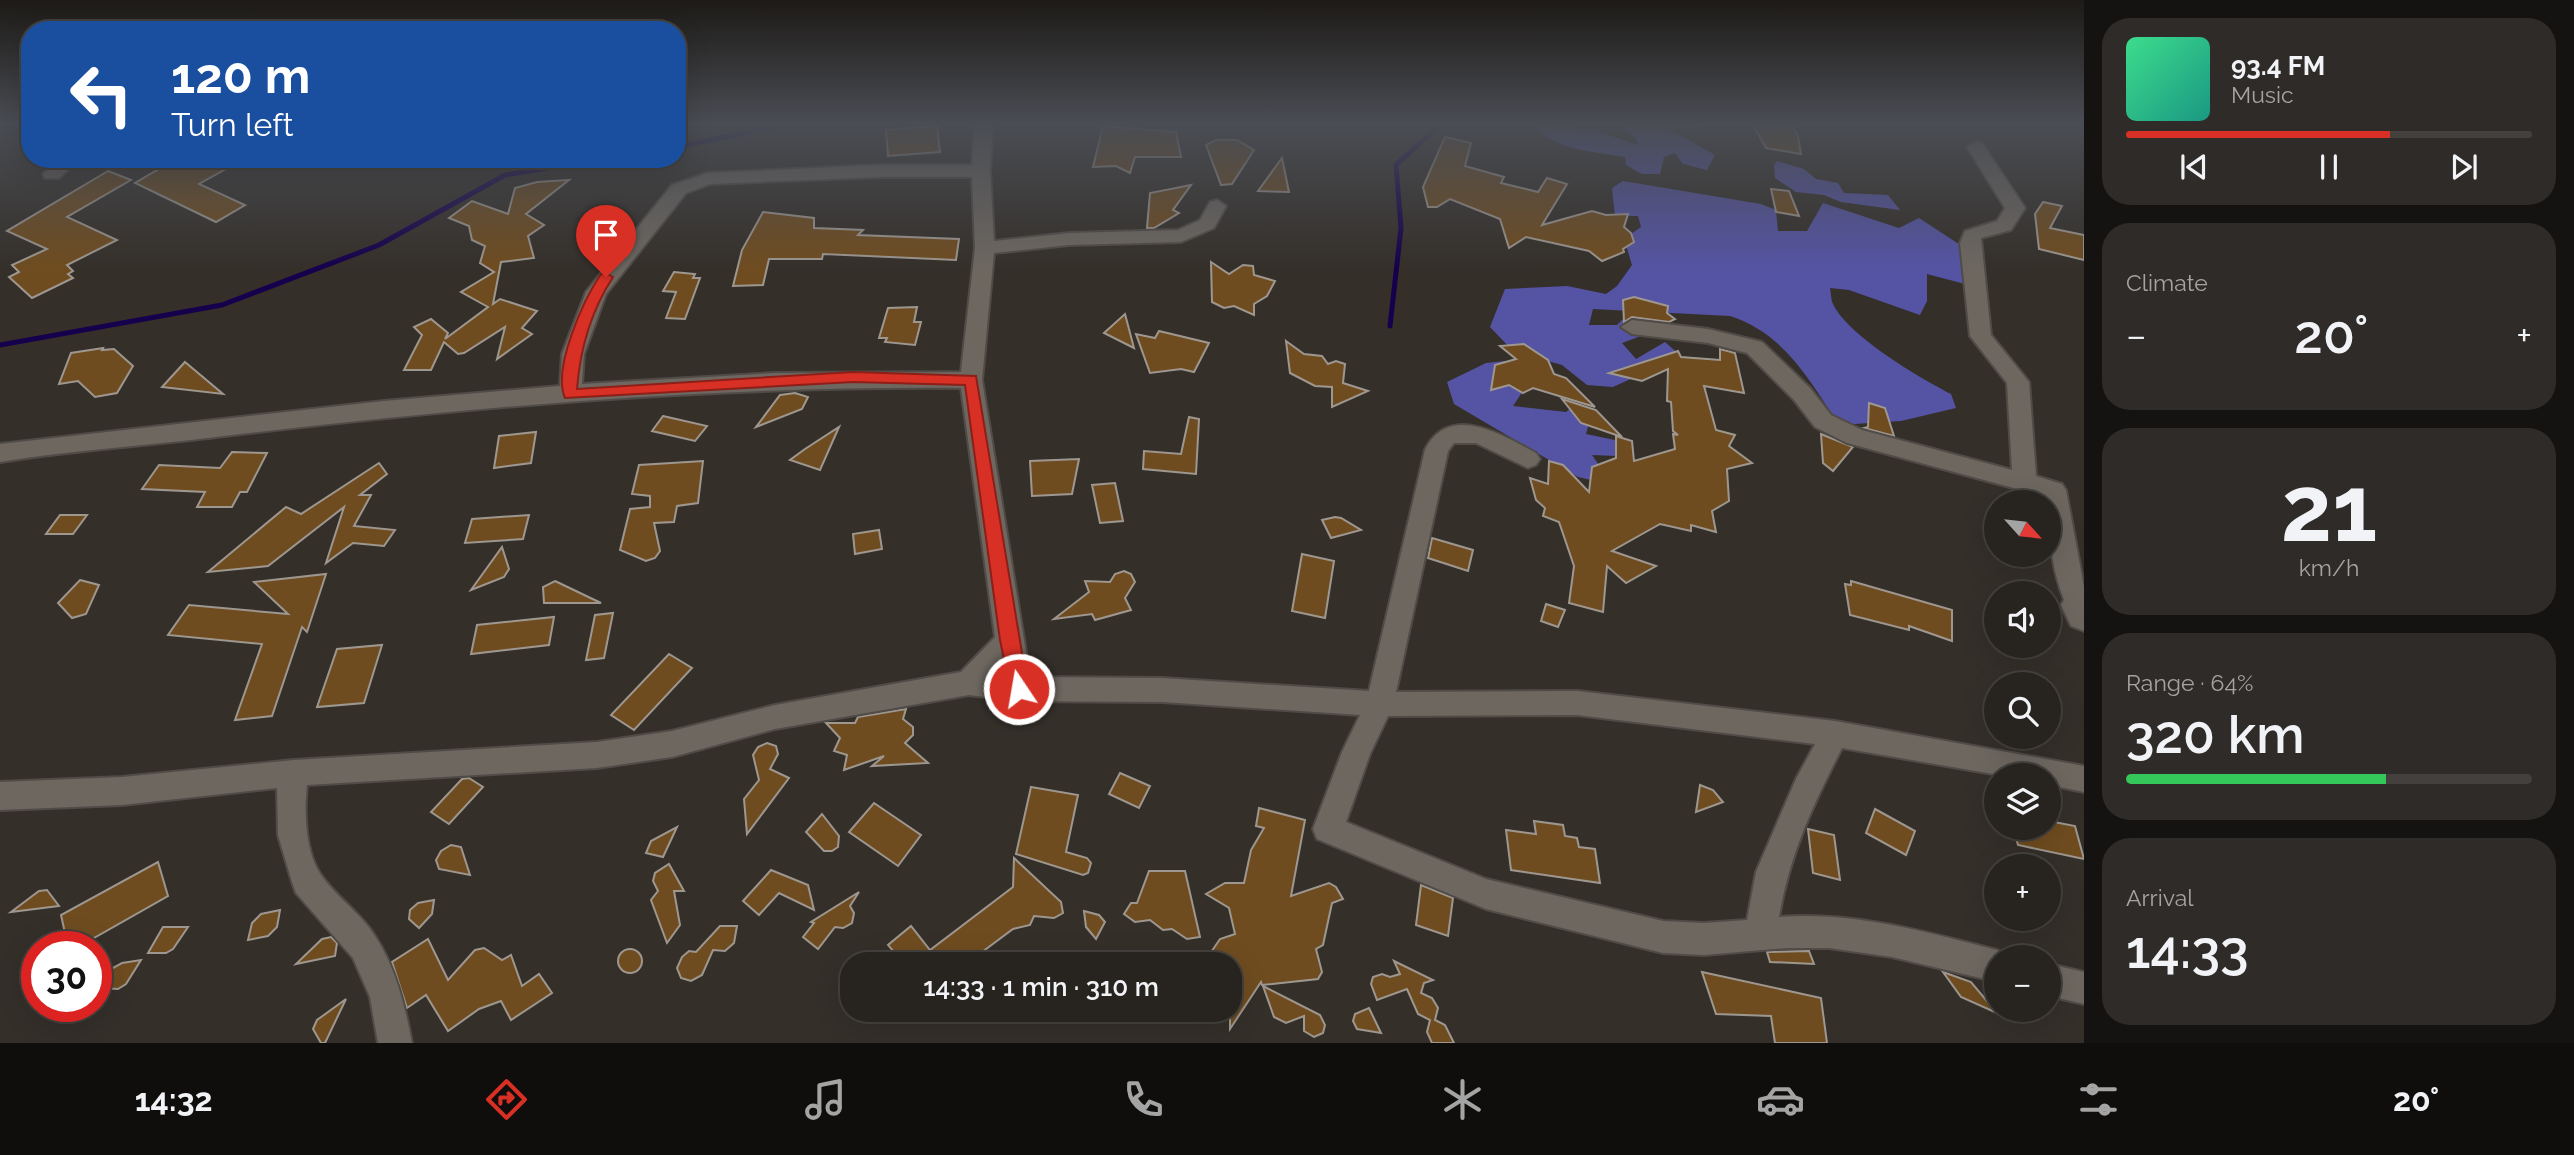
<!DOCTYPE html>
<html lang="en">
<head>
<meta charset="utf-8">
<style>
  :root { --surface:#27231f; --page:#2f2b28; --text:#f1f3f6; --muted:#a4a4a4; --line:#43403d; --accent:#d93025 }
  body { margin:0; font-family:Raleway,sans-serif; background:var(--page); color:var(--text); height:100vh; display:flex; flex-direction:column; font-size:26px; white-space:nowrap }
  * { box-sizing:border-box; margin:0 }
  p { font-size:23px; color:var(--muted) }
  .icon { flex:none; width:38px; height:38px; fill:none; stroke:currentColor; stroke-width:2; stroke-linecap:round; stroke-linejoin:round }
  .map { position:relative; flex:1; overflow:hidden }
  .side { display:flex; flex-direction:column; gap:18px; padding:18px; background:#151311; width:490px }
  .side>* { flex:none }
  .guide { position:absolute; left:21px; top:21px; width:665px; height:147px; border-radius:28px; box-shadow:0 7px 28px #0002,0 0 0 2px var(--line); background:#1a4fa0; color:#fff; overflow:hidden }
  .needle { width:46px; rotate:117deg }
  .fabs { position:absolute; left:1984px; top:490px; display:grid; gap:14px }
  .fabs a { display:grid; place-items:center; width:77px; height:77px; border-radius:50%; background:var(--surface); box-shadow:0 7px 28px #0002,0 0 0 2px var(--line); font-size:35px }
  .speed { position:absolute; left:21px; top:931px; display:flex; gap:14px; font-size:35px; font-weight:700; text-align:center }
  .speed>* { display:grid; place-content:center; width:91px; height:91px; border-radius:50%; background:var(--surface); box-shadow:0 7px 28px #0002,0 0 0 2px var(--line); line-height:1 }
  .speed .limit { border:10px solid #d22; background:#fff; color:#111 }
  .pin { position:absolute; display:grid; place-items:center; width:60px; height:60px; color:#fff; margin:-72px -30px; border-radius:50% 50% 50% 0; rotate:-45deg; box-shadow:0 0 7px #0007 }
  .pin .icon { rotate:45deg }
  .me { position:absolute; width:77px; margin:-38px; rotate:348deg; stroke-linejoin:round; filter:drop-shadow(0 0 5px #0008) }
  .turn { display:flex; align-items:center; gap:24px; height:147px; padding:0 35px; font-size:32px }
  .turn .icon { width:91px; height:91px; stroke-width:2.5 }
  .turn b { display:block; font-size:49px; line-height:60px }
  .big { font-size:52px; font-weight:600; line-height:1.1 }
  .side .widget { flex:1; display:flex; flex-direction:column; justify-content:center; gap:10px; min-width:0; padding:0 24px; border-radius:28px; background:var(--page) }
  .side .dial { align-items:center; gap:0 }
  .dial b { font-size:91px; line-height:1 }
  .song { display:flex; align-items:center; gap:21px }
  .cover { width:84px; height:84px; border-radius:10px; background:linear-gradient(135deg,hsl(150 70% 55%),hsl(170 70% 35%)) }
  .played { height:7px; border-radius:4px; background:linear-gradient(90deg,var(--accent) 65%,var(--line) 65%) }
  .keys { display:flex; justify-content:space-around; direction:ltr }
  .heat { display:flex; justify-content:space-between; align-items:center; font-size:38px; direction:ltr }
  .charge { height:10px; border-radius:5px; background:linear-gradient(90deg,#34c759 64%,var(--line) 0) }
  .trip { position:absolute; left:840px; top:952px; width:402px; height:70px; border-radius:28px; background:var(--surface); box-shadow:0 7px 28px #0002,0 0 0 2px var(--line); font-weight:600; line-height:70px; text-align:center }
  .tabs { display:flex; height:112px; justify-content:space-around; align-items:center; background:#100e0c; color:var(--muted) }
  .tabs .icon { width:49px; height:49px }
  .tabs .active { color:var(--accent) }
  .tabs b { font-size:32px; color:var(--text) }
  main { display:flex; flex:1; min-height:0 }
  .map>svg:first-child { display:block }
  .forest { fill:#5554a4 }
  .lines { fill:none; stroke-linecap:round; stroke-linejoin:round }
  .stream { stroke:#15004d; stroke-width:5 }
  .building { fill:#6f4c20; stroke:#9e9790; stroke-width:2 }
  .street-casing { stroke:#504b47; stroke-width:4 }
  .secondary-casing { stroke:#504b47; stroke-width:4 }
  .street { fill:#6d6760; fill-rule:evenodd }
  .secondary { fill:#6d6760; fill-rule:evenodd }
  .route { fill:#d93025; stroke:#8d1f18; stroke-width:2 }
</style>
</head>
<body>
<main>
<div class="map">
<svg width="2084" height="1043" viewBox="0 0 2084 1043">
  <rect width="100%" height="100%" fill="#342f29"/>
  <g class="forest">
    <path d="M1544,123L1594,130L1638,145L1636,139L1617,123H1700L1703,127L1669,129L1715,155L1707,170L1683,164L1675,153L1664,157L1660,174H1642L1626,165L1625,157C1597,152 1555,150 1536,128Z"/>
    <polygon points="1777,161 1804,169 1816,179 1838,183 1844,193 1888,195 1900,210 1841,202 1824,195 1796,192 1775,178 1774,165"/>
    <path d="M1623,181L1761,204L1776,210L1778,231H1807L1823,203L1899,228L1919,218L1974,254L1980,288L1927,274V301L1920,315L1849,290L1830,288C1831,293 1831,300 1833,304C1848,336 1920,378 1951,394L1956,408L1901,421L1839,425C1810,381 1784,333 1730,316L1593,309L1589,325H1617L1628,314L1656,322L1649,333L1622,343L1636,359L1665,342L1681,356L1613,387L1587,385L1562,365L1513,351L1490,327L1505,289L1567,286L1606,294L1617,286L1632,265L1626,245L1631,234L1641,227L1638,216H1615L1612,188Z"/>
    <polygon points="1505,361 1531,379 1513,406 1566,412 1577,403 1592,411 1586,434 1629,443 1616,456 1592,455 1603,471 1591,480 1578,477 1454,404 1447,382 1486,363"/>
  </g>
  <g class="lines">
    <g class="stream">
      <polyline points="677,147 793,123"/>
      <polyline points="1390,326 1401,228 1396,165 1442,123"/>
      <polyline points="0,345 222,305 379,245 505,175 604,159"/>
    </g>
  </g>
  <g class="building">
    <polygon points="1752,123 1790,123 1798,136 1801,154 1766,148"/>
    <polygon points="937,126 940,152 888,156 886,130"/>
    <polygon points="1103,126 1176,132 1181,157 1135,157 1130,173 1116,166 1093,167"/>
    <polygon points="1445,137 1471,143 1465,166 1504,177 1501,183 1538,192 1547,178 1567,184 1542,225 1592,211 1606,215 1628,214 1624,227 1631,233 1634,242 1623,249 1624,252 1602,261 1589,251 1526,237 1509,248 1500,219 1450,199 1437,207 1428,207 1423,187"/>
    <polygon points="1216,140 1237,140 1254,150 1232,184 1221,185 1206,145"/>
    <polygon points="1282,158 1289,192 1258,191"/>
    <polygon points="176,159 244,159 199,184 245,205 216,222 135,183"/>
    <polygon points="108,171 131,180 67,217 117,240 67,265 73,271 68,274 73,278 32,298 9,277 19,272 12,265 47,249 7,231"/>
    <polygon points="569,180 526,214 544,225 528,236 534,258 501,262 493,304 500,299 537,311 522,328 532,334 497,359 505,327 464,353 458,354 444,342 431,370 404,370 422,335 414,327 431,319 448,333 445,339 488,307 461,292 494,272 480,263 485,246 472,240 469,226 449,218 472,201 508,214 515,188 537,182"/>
    <polygon points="1191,185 1173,210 1179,213 1154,228 1147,228 1150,193"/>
    <polygon points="1771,189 1789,191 1799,216 1776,212"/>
    <polygon points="2043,202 2062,206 2050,228 2084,235 2084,260 2039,249 2035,214"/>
    <polygon points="763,212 814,218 814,228 863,230 858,235 959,239 956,260 823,254 822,259 769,259 763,285 733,286 742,250"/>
    <polygon points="1211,262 1229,274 1243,265 1253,266 1254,275 1275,281 1267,296 1254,304 1254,315 1234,306 1224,308 1212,302"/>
    <polygon points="674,272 695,274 693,278 700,278 685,319 666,318 676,292 663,291"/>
    <polygon points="1634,297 1668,306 1667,313 1675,319 1669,322 1632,317 1624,322 1623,300"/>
    <polygon points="917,307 914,322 921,322 915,345 885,342 887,338 879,338 888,308"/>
    <polygon points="1125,314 1134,348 1104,333"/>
    <polygon points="1159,331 1209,343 1194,372 1181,369 1150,373 1136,334 1155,338"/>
    <polygon points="1286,341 1304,354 1322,356 1328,364 1336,361 1345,364 1343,383 1368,391 1332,407 1332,387 1315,386 1290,373"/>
    <polygon points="1524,344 1548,360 1554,374 1566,378 1595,407 1533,388 1523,393 1509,385 1491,390 1495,365 1516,359 1500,346"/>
    <polygon points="103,348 102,350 114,349 133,366 117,393 95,397 78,381 59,384 71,353"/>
    <polygon points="1720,349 1735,353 1744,393 1704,386 1716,430 1735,435 1729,446 1752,463 1727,469 1729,501 1712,511 1716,532 1691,525 1691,531 1660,524 1612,551 1656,566 1626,583 1607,566 1603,612 1569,603 1574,566 1559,522 1543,516 1545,508 1536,500 1530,478 1548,484 1549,461 1563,465 1589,492 1592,467 1616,458 1616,436 1632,441 1634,461 1675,449 1673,434 1678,435 1673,431 1671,402 1667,401 1668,369 1642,381 1609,373 1678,351 1681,357 1720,360"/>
    <polygon points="185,362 223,394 162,387"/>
    <polygon points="795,393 808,397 802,409 756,427 780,395"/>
    <polygon points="1562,399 1596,410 1622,437 1581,423"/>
    <polygon points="1869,403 1885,408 1894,436 1864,428 1868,427"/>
    <polygon points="663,416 707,426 695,441 652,431"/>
    <polygon points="1189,417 1199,419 1196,474 1143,469 1144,451 1181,454"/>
    <polygon points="839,427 820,470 790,460 805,449"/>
    <polygon points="536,432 531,463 494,468 499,436"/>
    <polygon points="1821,434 1853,447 1833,471 1823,463"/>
    <polygon points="232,452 267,453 247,492 240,492 232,507 197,507 205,492 142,489 159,465 220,468"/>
    <polygon points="1079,459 1072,494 1032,496 1030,461"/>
    <polygon points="703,461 698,503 677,506 674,522 654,523 660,551 655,558 646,561 620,550 630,509 650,507 650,496 632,494 639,465"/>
    <polygon points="379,463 387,474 360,495 371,495 354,526 395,530 384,546 353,543 326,563 344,507 268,566 208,572 286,507 301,514"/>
    <polygon points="1115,483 1123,521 1100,523 1092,485"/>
    <polygon points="60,515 87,515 73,534 46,534"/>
    <polygon points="529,515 523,539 465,543 472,519"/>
    <polygon points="1335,517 1341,518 1361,530 1331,538 1322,520"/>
    <polygon points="879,530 882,549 855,554 853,534"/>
    <polygon points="1432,538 1473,550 1468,571 1428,558"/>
    <polygon points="502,547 509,569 504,577 471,590"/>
    <polygon points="1302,554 1334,561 1325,618 1292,611"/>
    <polygon points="1124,571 1131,574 1135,582 1125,598 1131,610 1095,620 1092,614 1054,619 1089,592 1085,581 1110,582 1115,574"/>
    <polygon points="326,574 307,632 302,627 272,716 235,720 262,644 168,635 189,605 288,614 254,582"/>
    <polygon points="80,580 99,585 86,614 72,618 58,603"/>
    <polygon points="555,581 601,603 544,603 543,587"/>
    <polygon points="1851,581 1952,610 1952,641 1909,626 1909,630 1850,615 1845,584 1851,585"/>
    <polygon points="1546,604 1565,610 1558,627 1541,621"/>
    <polygon points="613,613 604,658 586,660 595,615"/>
    <polygon points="554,617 549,645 471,654 477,625"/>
    <polygon points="382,645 364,703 317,707 337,649"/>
    <polygon points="669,654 692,668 634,730 611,715"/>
    <polygon points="906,709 903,719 913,727 913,735 905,743 928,763 872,766 884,756 844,770 847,755 834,751 840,738 826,723 855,723 858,717"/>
    <polygon points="767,743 776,746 778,754 770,769 789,778 747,834 744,799 759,780 753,755 758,747"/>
    <polygon points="1120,773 1150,786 1139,808 1109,794"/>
    <polygon points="469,778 483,787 449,824 431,812 462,779"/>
    <polygon points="1700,785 1713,790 1723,802 1696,812"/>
    <polygon points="1031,787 1078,795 1066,852 1087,858 1091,863 1088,873 1083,875 1016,854"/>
    <polygon points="874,803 921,835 898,866 849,832"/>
    <polygon points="1259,808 1305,820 1291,896 1329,883 1336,887 1343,899 1332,903 1323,945 1316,949 1322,972 1318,979 1262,985 1261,982 1230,1029 1230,964 1203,964 1220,939 1235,934 1229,908 1206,894 1225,883 1244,883 1251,850 1264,828 1256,826"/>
    <polygon points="1875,809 1915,831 1906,855 1866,833"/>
    <polygon points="822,814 839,836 838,847 832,851 824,851 806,832"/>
    <polygon points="1534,821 1563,825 1565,836 1577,838 1579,847 1595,849 1600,883 1511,870 1506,830 1536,834"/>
    <polygon points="2049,821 2075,826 2084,859 2018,845 2013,828 2049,828"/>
    <polygon points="677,827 663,857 646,853 651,841"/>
    <polygon points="1808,829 1834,835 1840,880 1813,873"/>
    <polygon points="451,845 461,847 470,875 439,869 436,860 441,851"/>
    <polygon points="1014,858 1061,902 1063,913 1054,918 1034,916 1030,925 1013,929 966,964 904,964 888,945 911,926 930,950 1013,887"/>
    <polygon points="158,862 168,896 78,947 68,947 61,915"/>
    <polygon points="669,864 684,891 674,891 680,925 667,943 651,900 658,891 653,881 655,873"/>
    <polygon points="771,870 808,885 814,910 779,893 759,915 743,901"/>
    <polygon points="1149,871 1185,871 1200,937 1187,939 1172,929 1163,930 1150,920 1135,922 1124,914 1131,903 1137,903"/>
    <polygon points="1421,885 1453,898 1448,936 1416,925"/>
    <polygon points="47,890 59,906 11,912 39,891"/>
    <polygon points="859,892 850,906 854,913 852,923 843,928 835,927 818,949 803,937 814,923 811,922"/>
    <polygon points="434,900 432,914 419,928 409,919 410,910 418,903"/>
    <polygon points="280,910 277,927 268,936 248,940 252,923 261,914"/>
    <polygon points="1084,911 1099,915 1105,922 1096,939 1086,927"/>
    <polygon points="720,926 737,926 734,943 725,951 713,950 702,975 691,981 681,978 677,968 682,957 689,951 696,952"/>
    <polygon points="163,927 188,927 173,949 166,953 148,953"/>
    <polygon points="331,937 337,943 335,956 296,964 322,939"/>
    <polygon points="428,939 448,980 475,950 484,948 502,960 511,955 522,986 539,974 552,993 511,1020 501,1001 479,1009 448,1031 426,995 407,1008 392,962"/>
    <circle cx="630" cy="961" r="12"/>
    <polygon points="1809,951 1814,964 1770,962 1767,952"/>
    <polygon points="141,960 126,984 118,989 101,988 111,969 122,963"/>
    <polygon points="1394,961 1433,980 1424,983 1421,993 1432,998 1438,1008 1435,1020 1445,1025 1454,1043 1432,1043 1427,1032 1430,1020 1418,1014 1407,989 1377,1000 1371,984 1373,977 1382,974 1390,977 1400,974"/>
    <polygon points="1702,972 1821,998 1827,1043 1775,1043 1771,1016 1716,1014"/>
    <polygon points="1943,972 1971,982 1997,1013 1961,997"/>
    <polygon points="1263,986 1320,1015 1325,1025 1323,1033 1314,1037 1304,1031 1304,1016 1286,1023 1274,1017"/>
    <polygon points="346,999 325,1043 321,1043 313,1029 317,1020"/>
    <polygon points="1369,1008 1381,1033 1357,1029 1353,1021 1355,1014"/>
  </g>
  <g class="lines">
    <g class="street-casing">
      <g id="street">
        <path d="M975,123H993L990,171L994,241L1069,233L1178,230L1200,220L1210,202L1217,200L1226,206L1214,228L1181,242L1069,245L994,253L982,380L1030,677L1162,678L1369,691L1425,450C1449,402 1502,435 1536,453L1540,459L1536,465L1528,468L1476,443H1454L1448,451L1396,692L1577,691L1835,721L2084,766V792L2049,785V775H1999L1842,748C1813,805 1790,853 1779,917C1853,911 1926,932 1997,950L2010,957H1997V982L1892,957L1829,948H1787L1704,955L1663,953L1486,909L1317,839L1313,829L1342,752L1360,715L1162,702L1019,701L969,695L775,729L672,757L597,768L307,785C304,812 305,852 321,875C336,897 361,913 375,936C396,968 405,1006 412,1043H378L370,997L353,958L296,893L292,882L278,835L277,788L122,805L0,810V782L122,777L294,760L597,742L672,731L775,705L961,672L995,637L961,388C711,386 464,407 216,437C144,446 72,450 0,462V444L384,401L560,386L562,354L586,292L672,185L708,173L879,165H972ZM879,177H972L975,248L961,372L776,373L582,384L584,354L606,294L686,193L710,184ZM1001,667L1003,675L994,674ZM1577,715L1815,744L1796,779L1756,872L1747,920L1704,923L1663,921L1486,879L1346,822L1370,754L1388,716Z"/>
        <path d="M1976,142L1982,143L2025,208L2011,230L1981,238L1991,335L2029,382L2036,476L2062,484L2066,490L2084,587V614L2070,613C2052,577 2049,542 2049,502H2044L2043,496L1847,443L1815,427L1794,400L1747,353L1708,343L1632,334L1621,327L1632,320L1708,329L1762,342L1810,388L1831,415L1862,430L2012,470L2007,383L1970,336L1960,243L1965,231L1997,221L2005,208L1967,147Z"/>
        <polygon points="59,159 80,159 59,178 45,178 43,174"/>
        <polygon points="2049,964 2084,972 2084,1004 2049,996"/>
      </g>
    </g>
    <g class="secondary-casing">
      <polygon id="secondary" points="2084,590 2084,631 2071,626 2061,605 2067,595"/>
    </g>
    <use href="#street" class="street"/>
    <use href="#secondary" class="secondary"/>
  </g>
  <linearGradient id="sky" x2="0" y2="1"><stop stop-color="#1d1a17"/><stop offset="0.46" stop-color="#4a4d54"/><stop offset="1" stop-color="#4a4d54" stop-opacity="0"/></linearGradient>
  <rect width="2084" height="269" fill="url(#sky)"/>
  <path class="route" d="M606,273L613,277C591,311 580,349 577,389L853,372L976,376L1028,689L1025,695L1019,697L1010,689L1000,640L965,385L853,382L565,398C552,368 584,299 601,274Z"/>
</svg>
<div class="fabs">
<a><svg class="needle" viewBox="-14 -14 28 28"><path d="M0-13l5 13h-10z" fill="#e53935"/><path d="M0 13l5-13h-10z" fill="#a4a4a4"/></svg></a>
<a><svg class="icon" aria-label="sound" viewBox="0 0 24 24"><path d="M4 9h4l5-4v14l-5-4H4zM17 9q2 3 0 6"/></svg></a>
<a><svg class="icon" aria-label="search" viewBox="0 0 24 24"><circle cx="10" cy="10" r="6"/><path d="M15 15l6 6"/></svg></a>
<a><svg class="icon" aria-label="layers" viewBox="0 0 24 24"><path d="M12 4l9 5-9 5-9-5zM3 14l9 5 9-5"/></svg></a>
<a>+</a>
<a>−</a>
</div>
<div class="speed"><div class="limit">30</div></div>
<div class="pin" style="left:606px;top:277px;background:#d93025"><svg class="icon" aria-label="arrive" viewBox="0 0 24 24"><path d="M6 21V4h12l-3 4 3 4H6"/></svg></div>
<svg class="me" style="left:1019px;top:689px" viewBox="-20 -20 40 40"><circle r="17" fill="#d93025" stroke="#fff" stroke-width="3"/><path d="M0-11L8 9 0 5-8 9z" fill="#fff"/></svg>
<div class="trip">14:33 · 1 min · 310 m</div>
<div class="guide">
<div class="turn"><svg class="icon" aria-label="left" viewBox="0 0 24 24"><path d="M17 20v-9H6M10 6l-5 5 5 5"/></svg><div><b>120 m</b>Turn left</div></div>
</div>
</div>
<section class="side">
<div class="widget">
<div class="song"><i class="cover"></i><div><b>93.4 FM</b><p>Music</p></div></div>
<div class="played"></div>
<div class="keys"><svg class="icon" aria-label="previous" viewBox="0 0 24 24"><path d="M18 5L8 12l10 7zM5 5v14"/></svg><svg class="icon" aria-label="pause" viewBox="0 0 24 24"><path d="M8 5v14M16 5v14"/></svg><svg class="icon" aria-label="next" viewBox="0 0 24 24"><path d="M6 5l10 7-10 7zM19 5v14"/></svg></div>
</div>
<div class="widget"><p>Climate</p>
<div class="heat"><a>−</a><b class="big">20°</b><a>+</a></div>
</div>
<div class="widget dial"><b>21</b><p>km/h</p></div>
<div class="widget"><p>Range · 64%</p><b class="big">320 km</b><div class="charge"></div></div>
<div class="widget"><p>Arrival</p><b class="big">14:33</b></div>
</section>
</main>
<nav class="tabs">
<b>14:32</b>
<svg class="icon active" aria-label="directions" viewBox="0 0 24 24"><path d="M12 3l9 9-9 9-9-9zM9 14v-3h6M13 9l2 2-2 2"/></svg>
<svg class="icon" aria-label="music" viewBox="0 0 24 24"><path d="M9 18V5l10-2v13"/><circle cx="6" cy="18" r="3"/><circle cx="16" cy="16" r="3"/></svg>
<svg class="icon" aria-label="phone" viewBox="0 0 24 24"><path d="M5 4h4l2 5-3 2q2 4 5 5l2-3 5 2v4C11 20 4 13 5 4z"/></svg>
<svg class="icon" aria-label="climate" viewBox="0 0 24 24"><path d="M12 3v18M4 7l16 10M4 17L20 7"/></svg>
<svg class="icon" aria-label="car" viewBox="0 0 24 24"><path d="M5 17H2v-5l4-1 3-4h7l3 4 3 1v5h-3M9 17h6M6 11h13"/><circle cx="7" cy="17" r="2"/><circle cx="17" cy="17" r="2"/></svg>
<svg class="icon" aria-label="filters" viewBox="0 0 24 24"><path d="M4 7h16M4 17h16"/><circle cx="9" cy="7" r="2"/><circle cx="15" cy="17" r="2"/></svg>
<b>20°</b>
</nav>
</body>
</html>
